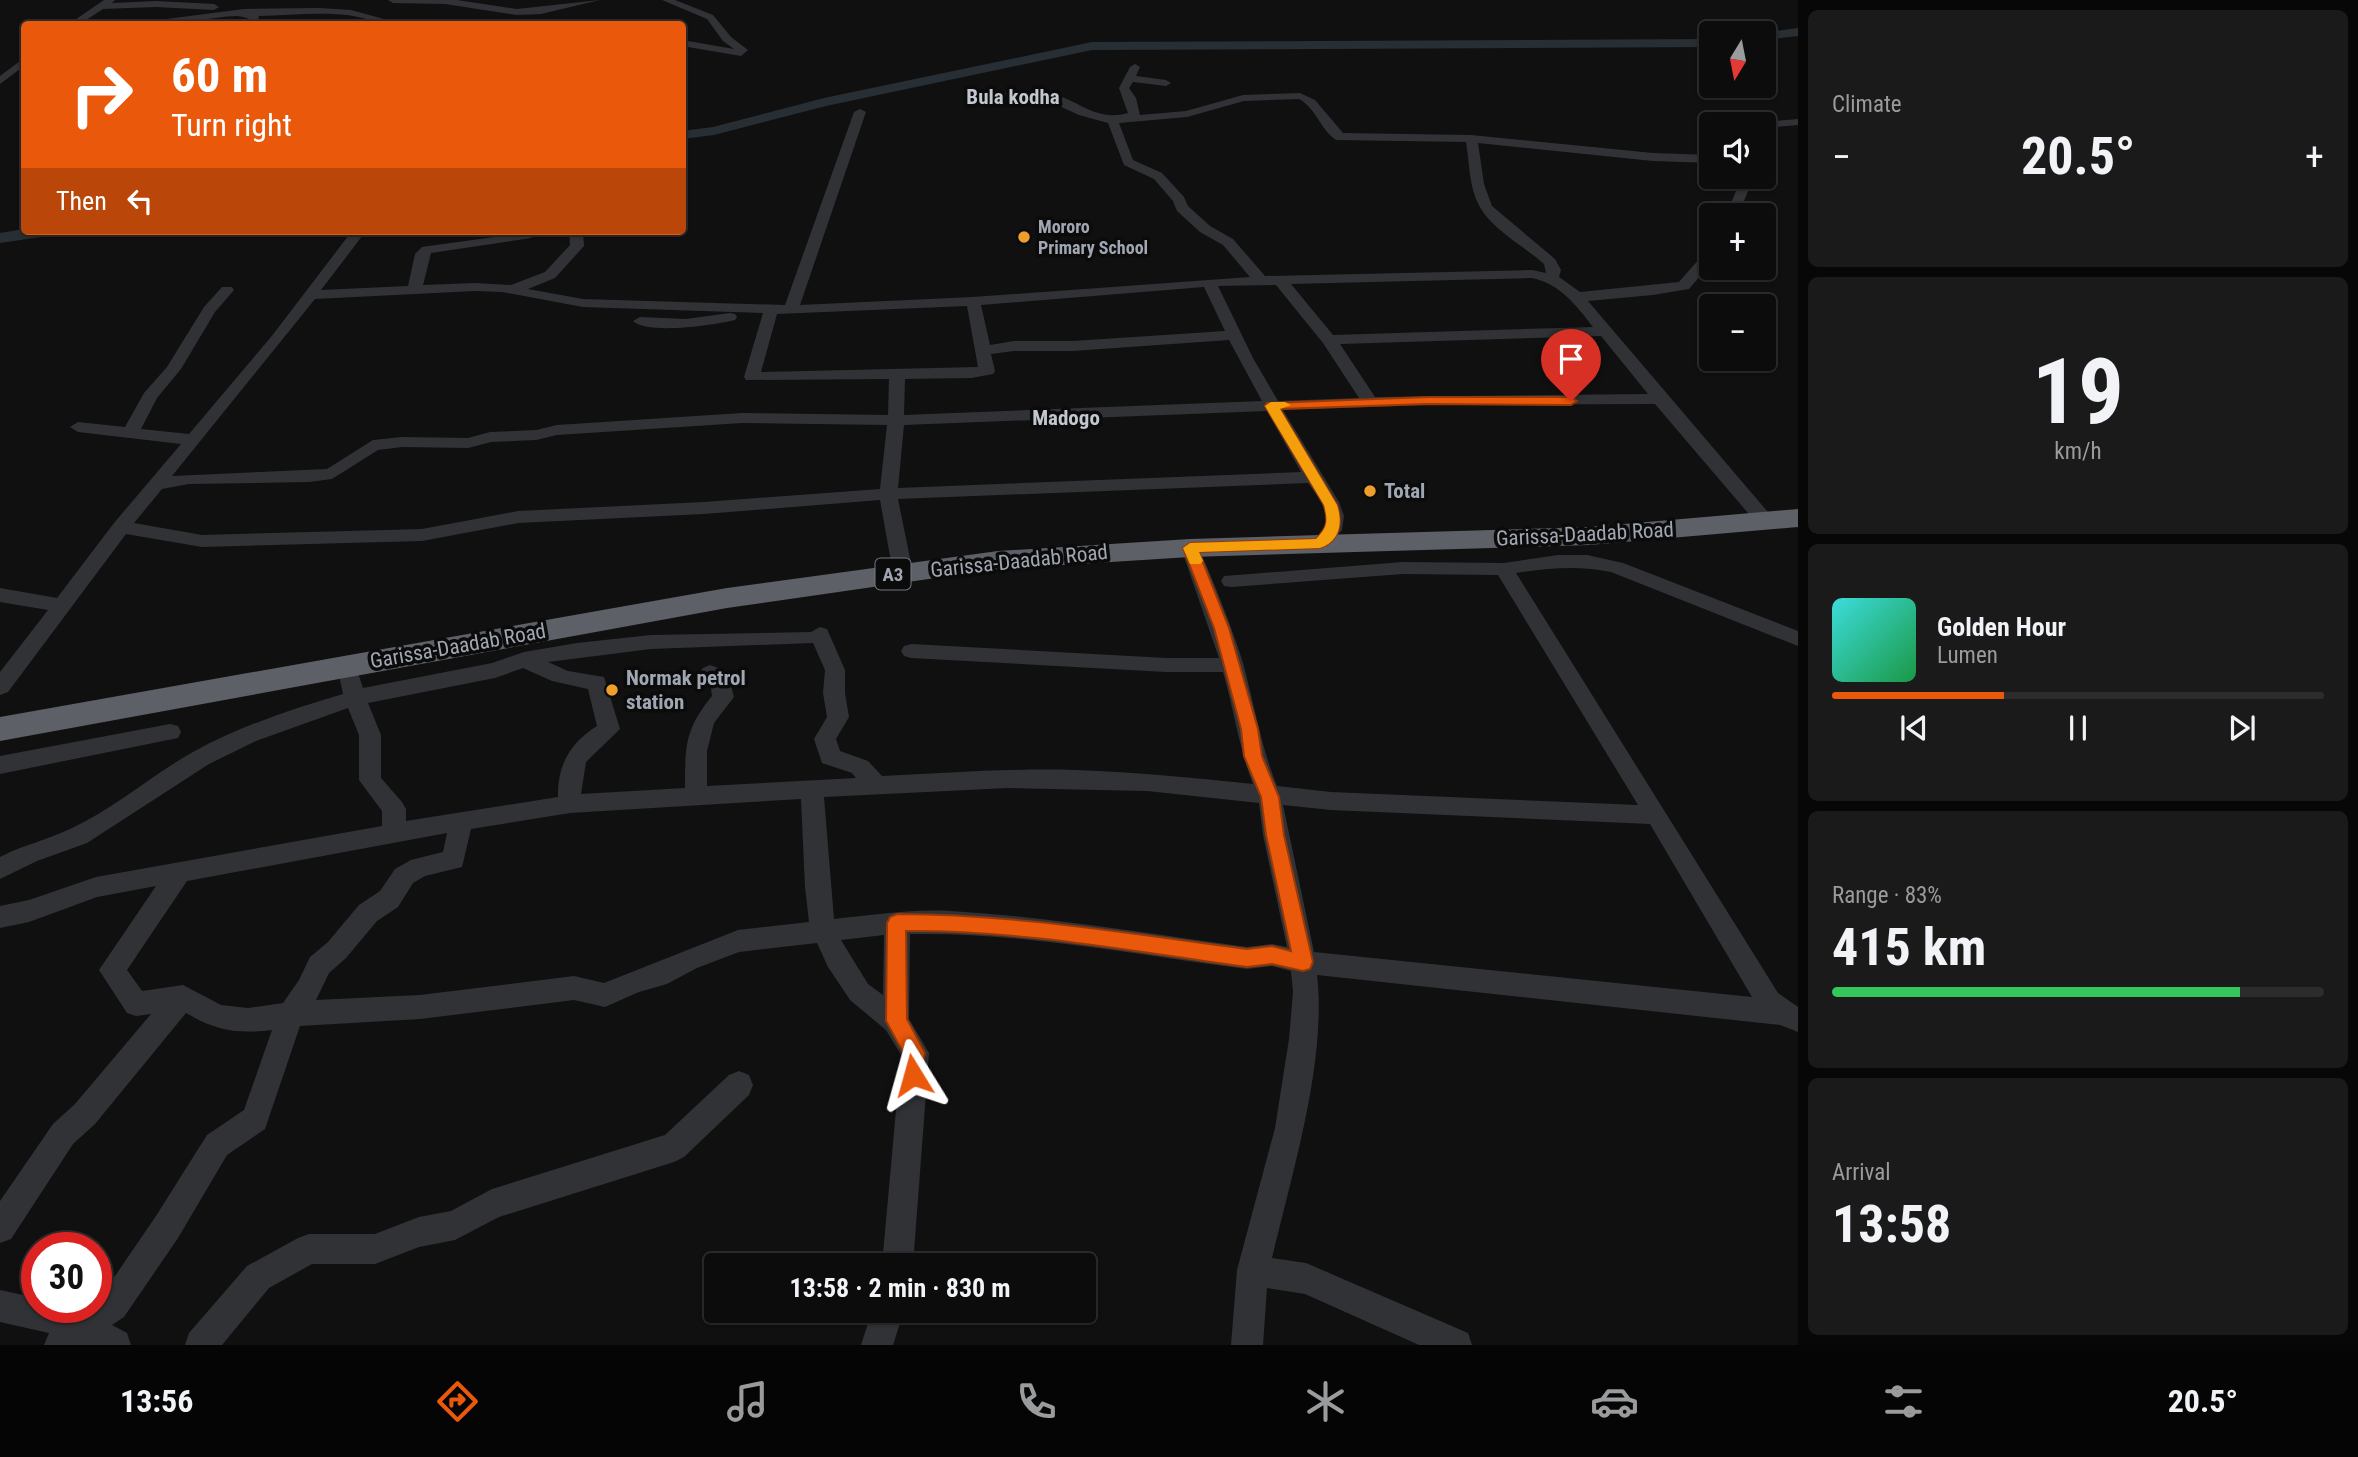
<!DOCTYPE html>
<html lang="en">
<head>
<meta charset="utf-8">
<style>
  :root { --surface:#0c0c0d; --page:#1a1a1b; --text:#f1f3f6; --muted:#9a9b9d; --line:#2c2c2e; --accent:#ea580c }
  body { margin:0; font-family:"Roboto Condensed",sans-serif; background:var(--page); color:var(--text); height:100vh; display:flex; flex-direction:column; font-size:26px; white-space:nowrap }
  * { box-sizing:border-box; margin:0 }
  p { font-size:23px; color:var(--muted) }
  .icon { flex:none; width:38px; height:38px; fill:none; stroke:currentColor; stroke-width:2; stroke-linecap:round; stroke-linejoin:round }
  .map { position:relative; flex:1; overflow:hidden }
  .panel { display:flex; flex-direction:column; gap:10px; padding:10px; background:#070707; width:560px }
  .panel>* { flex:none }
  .top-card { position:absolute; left:21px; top:21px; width:665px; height:214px; border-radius:7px; box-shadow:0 2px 5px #0004,0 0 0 2px var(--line); background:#ea580c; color:#fff; overflow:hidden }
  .needle { width:46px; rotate:190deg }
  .fabs { position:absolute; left:1699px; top:21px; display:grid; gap:14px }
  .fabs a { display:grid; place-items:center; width:77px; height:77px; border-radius:7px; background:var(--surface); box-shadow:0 2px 5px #0004,0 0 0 2px var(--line); font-size:35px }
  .speed { position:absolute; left:21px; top:1232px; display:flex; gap:14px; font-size:35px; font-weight:700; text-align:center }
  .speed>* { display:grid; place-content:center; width:91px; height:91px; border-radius:50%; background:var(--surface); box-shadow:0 2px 5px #0004,0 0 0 2px var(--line); line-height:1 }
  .speed .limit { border:10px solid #d22; background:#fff; color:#111 }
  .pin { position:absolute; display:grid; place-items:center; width:60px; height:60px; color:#fff; margin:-72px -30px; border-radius:50% 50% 50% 0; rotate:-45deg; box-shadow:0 0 7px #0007 }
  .pin .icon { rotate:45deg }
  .me { position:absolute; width:77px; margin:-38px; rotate:352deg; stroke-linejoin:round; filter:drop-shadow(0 0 5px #0008) }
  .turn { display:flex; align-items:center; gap:24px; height:147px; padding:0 35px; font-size:32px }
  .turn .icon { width:91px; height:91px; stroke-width:2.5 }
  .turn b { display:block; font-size:49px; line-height:60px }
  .then { display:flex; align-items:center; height:66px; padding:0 35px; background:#0003; gap:14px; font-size:26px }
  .big { font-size:52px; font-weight:700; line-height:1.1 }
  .panel .widget { flex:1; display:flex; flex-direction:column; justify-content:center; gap:10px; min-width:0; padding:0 24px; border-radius:10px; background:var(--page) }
  .panel .dial { align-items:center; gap:0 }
  .dial b { font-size:91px; line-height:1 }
  .song { display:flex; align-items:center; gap:21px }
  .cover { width:84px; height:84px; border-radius:10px; background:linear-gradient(135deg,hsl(180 70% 55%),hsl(140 70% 35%)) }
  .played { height:7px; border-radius:4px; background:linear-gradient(90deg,var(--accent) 35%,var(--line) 35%) }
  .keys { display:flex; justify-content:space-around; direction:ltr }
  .heat { display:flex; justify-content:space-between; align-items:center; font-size:38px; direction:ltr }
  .charge { height:10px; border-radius:5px; background:linear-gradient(90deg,#34c759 83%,var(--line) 0) }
  .trip { position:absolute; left:704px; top:1253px; width:392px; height:70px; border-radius:7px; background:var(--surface); box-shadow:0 2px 5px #0004,0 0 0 2px var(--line); font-weight:700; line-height:70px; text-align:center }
  .tab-bar { display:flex; height:112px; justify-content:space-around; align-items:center; background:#050505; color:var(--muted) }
  .tab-bar .icon { width:49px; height:49px }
  .tab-bar .active { color:var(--accent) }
  .tab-bar b { font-size:32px; color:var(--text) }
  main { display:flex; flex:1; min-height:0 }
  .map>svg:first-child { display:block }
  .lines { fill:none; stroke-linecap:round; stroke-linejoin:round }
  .river { fill:#272f34; fill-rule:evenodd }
  .minor { fill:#313236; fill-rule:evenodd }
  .highway { fill:#5d6067; fill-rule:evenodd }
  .route { fill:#ea580c; stroke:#983908; stroke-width:2 }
  .slow { fill:#f59e0b }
  .poi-dot { fill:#ee9f2b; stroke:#0b0b0c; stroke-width:2.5 }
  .labels { text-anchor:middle; stroke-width:7; stroke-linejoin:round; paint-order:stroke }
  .far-poi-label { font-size:18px; font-weight:bold; fill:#a1a7b2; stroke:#0b0b0c; text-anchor:start }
  .shield { fill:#0b0b0c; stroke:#747880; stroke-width:2 }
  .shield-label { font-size:19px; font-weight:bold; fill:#a1a7b2 }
  .far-quarter-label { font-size:21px; font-weight:bold; fill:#c2c6ce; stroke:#0b0b0c }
  .poi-label { font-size:21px; font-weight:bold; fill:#a1a7b2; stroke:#0b0b0c; text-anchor:start }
  .street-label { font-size:21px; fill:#a1a7b2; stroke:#0b0b0c }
</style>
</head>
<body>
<main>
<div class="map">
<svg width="1798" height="1345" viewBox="0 0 1798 1345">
  <rect width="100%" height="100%" fill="#101011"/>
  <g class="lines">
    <g class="river">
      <polygon points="1798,28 1798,36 1764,40 1764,33 1760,33"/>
      <polygon points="1712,39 1712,47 1092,50 826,106 714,135 682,139 682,131 713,127 824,98 1092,42"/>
      <polygon points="24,229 24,231 56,231 48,236 0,243 0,233"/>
    </g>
    <g class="minor">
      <polygon points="104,0 115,0 112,3 156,1 214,4 219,7 214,10 156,7 103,9 80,24 69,24"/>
      <polygon points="388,0 457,0 517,9 600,0 541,14 517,15 445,4 393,3"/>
      <polygon points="662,0 675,0 713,15 731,37 748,50 741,56 682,46 682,40 734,49 723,41 707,19"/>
      <path d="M319,8L351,10L402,24C382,26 367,18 348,15C318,12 288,15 259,16L258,20C251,21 244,16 237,16C207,17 177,27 146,24L151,21L244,9Z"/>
      <polygon points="462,21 492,21 497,24 457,24"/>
      <polygon points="24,58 24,66 0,84 0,76"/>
      <path d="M1135,64L1140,67L1136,76L1166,80L1171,83L1166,86L1133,82L1129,88L1136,98L1140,115L1186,111L1243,95L1300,93L1315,100L1343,133L1471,135L1653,153L1712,155V163L1653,161L1478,143L1484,184L1492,206L1555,259L1561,270L1559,277L1580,292L1679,282L1707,250L1712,249V262L1689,289L1653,295L1588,301L1773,518L1775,522L1773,526H1759L1655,404L1428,405L1283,410L1339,502L1344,516L1342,530L1327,547H1313L1311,543C1314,538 1319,535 1323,530C1333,515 1316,494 1308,483L898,499L913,573L910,578H896L893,573L880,500L704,514L518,523L422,541L202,547L126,534L8,692L0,695V672L48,610L0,602V588L57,598L114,523L181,444L78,432L70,427L78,422L125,427L144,393L167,367L204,307L222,287H232L234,290L215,312L181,369L157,398L141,429L189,434L271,337L352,231H366L321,290L408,286L415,254L422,247L536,231L538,234L531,238L431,253L423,285L475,283L511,285L545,272L570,245L569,231H583L584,246L555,278L528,289L583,299L785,305L854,112L860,109L866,112L800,305L973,297L1250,277L1223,245L1200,232L1177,211L1173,201L1154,179L1124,165L1108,123L1079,115L1044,99H996L990,96L996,93C1012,93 1029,91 1045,93C1077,96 1092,123 1128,113L1119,88L1130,67ZM1299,99C1316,108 1320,129 1336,140L1466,142C1469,160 1469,179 1475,196C1485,227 1521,243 1544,264L1546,273L1532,270L1265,276L1233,239L1210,226L1188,206L1184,197L1162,173L1133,160L1119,123L1187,117L1244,101ZM1532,278C1560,284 1576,305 1593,327L1333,335L1291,284ZM1276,285L1323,343L1359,398L1278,401L1253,358L1218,286ZM1204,287L1225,331L1073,341H1014L990,345L981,305ZM475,291L502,292L583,307L763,313L744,377L746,380L889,379L888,415L742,413L557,425L536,430L490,432L468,438L402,437L373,440L327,469L172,476L315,299ZM967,306L978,367L761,372L777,314ZM1601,336L1648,394L1375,397L1340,344ZM1229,340L1262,401L904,415L905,379L971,378L993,374L995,371L991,354L1014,351H1073ZM1267,411L1301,472L898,488L904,425ZM742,423L887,425L880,489L704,502L518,511L422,529L202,535L134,523L162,489L189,484L309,482L332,479L378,450L402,447L468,448L491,442L536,440L557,435Z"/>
      <polygon points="1798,119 1798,125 1776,127 1764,133 1764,124 1774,121"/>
      <polygon points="1742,177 1754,177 1738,215 1726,215"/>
      <path d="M730,313L735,314L737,317L735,320C715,325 647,335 633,321L640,317L686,319Z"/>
      <path d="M1190,542L1197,544L1199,548C1215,586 1231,624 1243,663C1254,703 1261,747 1277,786L1331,792L1638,805L1498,575L1403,574L1231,587L1224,586L1221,581L1224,576L1403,562L1504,563L1558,555H1587L1623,563L1798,631V646L1611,572C1578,565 1550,568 1516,573L1778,993L1798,1007V1032L1780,1025L1317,975C1327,1061 1292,1173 1272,1258L1306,1263L1468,1333L1472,1345H1419L1305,1294L1267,1288L1263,1345H1231L1237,1270L1275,1128L1289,1039L1293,992L1291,971L1272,966L1247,969C1136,955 1022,932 910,934L909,1019L929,1053L913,1265H882L901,1055L886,1030L850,1000L828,967L817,943L739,952L697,968L667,984L639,992L605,1007L574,1000L420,1019L300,1026L265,1129L227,1155L178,1238L124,1317L112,1325L127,1333L131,1345H44L49,1333L0,1322V1290L37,1298V1307H96V1298L102,1295L156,1216L207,1135L244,1110L272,1030C236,1034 217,1031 186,1013L95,1124L73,1144L11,1239L0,1243V1201L53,1124L75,1104L151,1014L136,1016L127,1013L99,970L156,886L97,897L29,922L0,928V906L29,900L96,877L382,826V811L359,780V735L348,708L256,741L209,764L87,843L37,861L0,879V857C23,845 47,840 70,829C112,810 152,775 193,752C240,726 292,709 343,694L337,666L340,661L347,659L354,661L363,688L492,663L524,652L577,643L651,635L811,632L820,627L827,629L845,670V693L849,717L836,739L840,751L868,761L882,776C947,773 1011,768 1076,770C1135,772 1194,778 1253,784C1239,748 1234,710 1223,672H1166L911,658L904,656L901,651L904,646L911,644L1166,658H1219L1181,548L1183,544ZM813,643L825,670L823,693L827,717L814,739L822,763L852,773L856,778L707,786V751L714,723L734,697L727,671L710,665L703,668L699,673L703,678L710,681L712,696C685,729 685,746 685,788L581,794L586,762L620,729L604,677L568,671L548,662L651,649ZM523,668L552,681L588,689L597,726C571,742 557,765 558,797L406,821V809L402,802L381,778V735L368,703L495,678ZM1008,788L1147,791L1259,803L1263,835L1287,947L1272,944L1247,947C1149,934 1050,917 951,911C912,909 873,915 834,919L824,797ZM801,799L805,887L809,922L738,930L604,983L574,976L420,995L316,1000L329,973L346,958L377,921L398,907L413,883L425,876L462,867L471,829L570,813ZM1283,805L1331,810L1650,824L1752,997L1314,952ZM447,833L443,852L411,860L395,869L380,891L359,905L328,942L310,957L299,980L283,1003L248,1008L221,1005L183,985L142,991L127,970L187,881ZM884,935L883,995L868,984L841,940Z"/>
      <polygon points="170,724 178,726 181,732 178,738 0,774 0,756"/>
      <polygon points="739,1071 749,1075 753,1085 749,1095 684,1157 674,1162 499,1217 455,1240 419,1247 375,1264 312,1264 269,1288 222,1345 185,1345 189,1333 247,1266 298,1238 309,1234 375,1234 419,1217 451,1211 492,1189 665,1135 729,1075"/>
      <polygon points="872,1311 904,1311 893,1345 861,1345"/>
    </g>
    <polygon class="highway" points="1798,509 1798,527 1589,545 1190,557 998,569 727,608 0,741 0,717 727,588 998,551 1190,539 1589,527"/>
  </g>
  <path class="route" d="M1428,397H1571L1577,401L1571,405L1428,404L1280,409L1337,505C1343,523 1340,541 1320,548L1199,552L1229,628L1258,729L1262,756L1279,797L1284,835L1313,962L1310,969L1303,971L1272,964L1247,967C1134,952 1021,930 906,931L907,1019L925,1053L920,1082L913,1085L905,1082L902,1075L904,1054L886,1021L887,923L890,917L897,914C1014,914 1131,934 1247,949L1272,946L1291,951L1266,835L1261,797L1244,756L1241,729L1214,628L1183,548L1190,543L1316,539C1328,527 1328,521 1324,505L1265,406L1267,403Z"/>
  <path class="slow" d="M1285,402L1291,405L1280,409L1337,505C1343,523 1340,541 1320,548L1199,552L1203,561L1200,564H1190L1183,548L1190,543L1316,539C1328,527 1328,521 1324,505L1265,406L1271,402Z"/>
  <g class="poi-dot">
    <circle cx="1024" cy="237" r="7"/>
    <circle cx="1370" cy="491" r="7"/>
    <circle cx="612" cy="690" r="7"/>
  </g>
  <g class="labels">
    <g class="far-poi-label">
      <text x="1038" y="233">Mororo<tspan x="1038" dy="21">Primary School</tspan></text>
    </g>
    <rect class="shield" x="875.5" y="558.5" width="35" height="31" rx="5"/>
    <g class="shield-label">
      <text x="893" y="581">A3</text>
    </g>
    <g class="far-quarter-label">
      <text x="1013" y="104">Bula kodha</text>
      <text x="1066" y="425">Madogo</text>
    </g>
    <g class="poi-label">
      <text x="1384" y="498">Total</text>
      <text x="626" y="685">Normak petrol<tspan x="626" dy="24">station</tspan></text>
    </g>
    <g class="street-label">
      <text transform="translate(1585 534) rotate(-3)" y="7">Garissa-Daadab Road</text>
      <text transform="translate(1019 561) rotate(-6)" y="7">Garissa-Daadab Road</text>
      <text transform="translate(458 646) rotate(-10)" y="7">Garissa-Daadab Road</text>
    </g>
  </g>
</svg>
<div class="fabs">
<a><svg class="needle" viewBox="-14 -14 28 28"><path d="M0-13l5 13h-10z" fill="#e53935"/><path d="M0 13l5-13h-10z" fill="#9a9b9d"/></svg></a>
<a><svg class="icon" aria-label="sound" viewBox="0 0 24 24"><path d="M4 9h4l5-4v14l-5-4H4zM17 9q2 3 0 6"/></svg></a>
<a>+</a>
<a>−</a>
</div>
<div class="speed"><div class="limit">30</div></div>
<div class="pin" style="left:1571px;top:401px;background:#d93025"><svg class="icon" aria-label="arrive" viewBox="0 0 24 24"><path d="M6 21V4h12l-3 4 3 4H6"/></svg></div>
<svg class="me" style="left:913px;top:1075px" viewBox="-20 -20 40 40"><path d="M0-17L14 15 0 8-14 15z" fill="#ea580c" stroke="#fff" stroke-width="4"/></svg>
<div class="trip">13:58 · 2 min · 830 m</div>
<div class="top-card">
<div class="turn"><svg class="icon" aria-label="right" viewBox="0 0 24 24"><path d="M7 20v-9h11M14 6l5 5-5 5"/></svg><div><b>60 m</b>Turn right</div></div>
<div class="then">Then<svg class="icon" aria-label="left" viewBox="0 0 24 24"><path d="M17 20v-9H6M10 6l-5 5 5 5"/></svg></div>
</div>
</div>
<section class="panel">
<div class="widget"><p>Climate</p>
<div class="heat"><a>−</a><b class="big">20.5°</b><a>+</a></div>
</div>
<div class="widget dial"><b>19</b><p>km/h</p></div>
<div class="widget">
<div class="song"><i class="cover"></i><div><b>Golden Hour</b><p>Lumen</p></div></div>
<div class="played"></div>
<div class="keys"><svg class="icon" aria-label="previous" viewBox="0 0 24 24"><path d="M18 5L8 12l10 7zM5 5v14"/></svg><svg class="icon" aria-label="pause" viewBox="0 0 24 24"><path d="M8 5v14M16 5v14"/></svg><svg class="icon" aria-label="next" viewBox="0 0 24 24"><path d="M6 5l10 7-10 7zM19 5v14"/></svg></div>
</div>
<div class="widget"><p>Range · 83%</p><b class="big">415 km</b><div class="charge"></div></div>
<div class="widget"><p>Arrival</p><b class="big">13:58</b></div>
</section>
</main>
<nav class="tab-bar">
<b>13:56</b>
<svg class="icon active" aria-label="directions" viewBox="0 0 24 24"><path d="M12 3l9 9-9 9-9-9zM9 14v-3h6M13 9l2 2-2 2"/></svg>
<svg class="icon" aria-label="music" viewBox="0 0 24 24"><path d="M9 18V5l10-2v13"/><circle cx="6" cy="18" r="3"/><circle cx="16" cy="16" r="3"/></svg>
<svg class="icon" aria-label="phone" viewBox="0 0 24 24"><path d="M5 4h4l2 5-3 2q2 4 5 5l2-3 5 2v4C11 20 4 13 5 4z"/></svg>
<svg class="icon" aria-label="climate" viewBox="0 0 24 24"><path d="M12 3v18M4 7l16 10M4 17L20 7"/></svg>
<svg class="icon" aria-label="car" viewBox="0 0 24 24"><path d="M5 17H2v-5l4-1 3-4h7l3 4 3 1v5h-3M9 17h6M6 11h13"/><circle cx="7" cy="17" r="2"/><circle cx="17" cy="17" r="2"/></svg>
<svg class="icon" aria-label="filters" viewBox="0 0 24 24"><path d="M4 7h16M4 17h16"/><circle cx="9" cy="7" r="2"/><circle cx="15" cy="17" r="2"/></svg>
<b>20.5°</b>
</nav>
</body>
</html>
